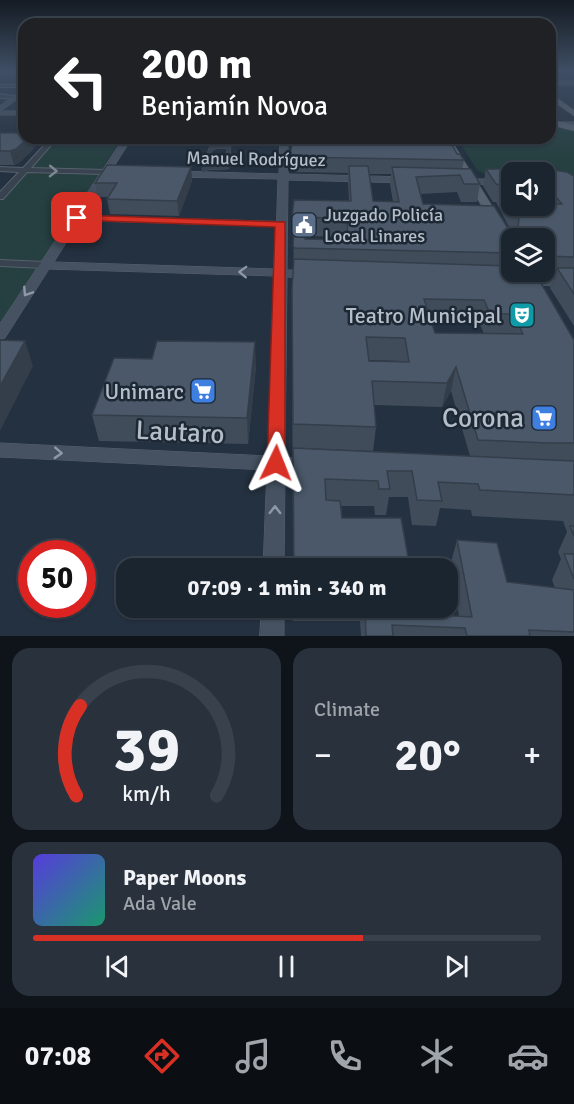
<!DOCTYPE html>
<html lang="en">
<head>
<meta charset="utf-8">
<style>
  :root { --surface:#1b2530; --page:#28313c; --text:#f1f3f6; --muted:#a0a5ab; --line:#39424c; --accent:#d93025 }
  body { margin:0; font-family:Signika,sans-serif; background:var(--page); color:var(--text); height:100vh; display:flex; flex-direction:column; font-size:22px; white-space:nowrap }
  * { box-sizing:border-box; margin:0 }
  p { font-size:20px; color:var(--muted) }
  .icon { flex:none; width:33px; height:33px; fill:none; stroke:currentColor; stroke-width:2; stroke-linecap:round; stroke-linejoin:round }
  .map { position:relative; height:636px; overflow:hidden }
  .sheet { display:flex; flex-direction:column; gap:12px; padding:12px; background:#0f141a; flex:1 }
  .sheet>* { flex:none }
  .hud { position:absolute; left:18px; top:18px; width:538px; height:126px; border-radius:18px; box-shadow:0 2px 4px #0004,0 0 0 2px var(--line); background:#202124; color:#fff; overflow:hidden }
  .buttons { position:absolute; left:501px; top:162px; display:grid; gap:12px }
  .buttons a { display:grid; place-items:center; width:54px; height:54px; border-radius:12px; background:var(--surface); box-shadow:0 2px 4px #0004,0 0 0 2px var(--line); font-size:30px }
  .speed { position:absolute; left:18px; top:540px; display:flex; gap:12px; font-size:30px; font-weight:700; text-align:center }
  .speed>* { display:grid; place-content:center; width:78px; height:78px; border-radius:50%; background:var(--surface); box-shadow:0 2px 4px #0004,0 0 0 2px var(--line); line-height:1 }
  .speed .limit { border:9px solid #d22; background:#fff; color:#111 }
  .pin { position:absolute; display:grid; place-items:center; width:51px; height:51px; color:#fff; margin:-26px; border-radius:12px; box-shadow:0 3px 9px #0006 }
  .me { position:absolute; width:66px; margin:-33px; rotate:2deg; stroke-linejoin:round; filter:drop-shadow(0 0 4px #0008) }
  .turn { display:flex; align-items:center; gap:21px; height:126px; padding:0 24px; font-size:27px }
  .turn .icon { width:78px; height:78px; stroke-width:2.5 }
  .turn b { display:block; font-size:42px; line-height:51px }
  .big { font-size:45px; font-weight:700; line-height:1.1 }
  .sheet .tile { flex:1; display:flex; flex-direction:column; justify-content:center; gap:9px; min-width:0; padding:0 21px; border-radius:18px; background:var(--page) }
  .sheet .dial { align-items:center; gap:0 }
  .dial svg { height:156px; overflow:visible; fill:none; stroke:var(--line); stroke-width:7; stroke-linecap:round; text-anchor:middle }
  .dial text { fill:var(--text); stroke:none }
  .song { display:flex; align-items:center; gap:18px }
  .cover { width:72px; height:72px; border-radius:9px; background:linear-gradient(135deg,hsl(250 70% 55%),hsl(160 70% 35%)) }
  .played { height:6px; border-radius:3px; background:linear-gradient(90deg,var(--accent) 65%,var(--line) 65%) }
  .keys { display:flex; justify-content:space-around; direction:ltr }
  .heat { display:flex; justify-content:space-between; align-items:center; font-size:33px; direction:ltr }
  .sheet .tiles { flex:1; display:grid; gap:12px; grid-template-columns:1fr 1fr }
  .tile:last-child { grid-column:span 2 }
  .trip { position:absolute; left:116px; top:558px; width:342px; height:60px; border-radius:18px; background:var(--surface); box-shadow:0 2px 4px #0004,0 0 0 2px var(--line); font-weight:700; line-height:60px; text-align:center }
  .dock { display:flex; height:96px; justify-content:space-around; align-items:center; background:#0b0f13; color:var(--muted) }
  .dock .icon { width:42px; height:42px }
  .dock .current { color:var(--accent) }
  .dock b { font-size:27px; color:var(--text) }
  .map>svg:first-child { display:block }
  .green { fill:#263f40 }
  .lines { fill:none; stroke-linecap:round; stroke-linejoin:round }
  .lane-casing { stroke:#56616d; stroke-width:4.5 }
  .street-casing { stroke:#56616d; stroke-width:2 }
  .secondary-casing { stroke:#56616d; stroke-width:1 }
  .primary-casing { stroke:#414c58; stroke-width:1 }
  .lane { stroke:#38434f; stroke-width:4 }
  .street { fill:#38434f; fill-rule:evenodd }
  .secondary { fill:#465262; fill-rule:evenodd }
  .primary { fill:#56626f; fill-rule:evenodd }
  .wall { fill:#404c5a; fill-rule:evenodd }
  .shaded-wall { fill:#343e4a }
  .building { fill:#4a5869; stroke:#343e4a; stroke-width:1.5; fill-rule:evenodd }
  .oneway { stroke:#7c8793 }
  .oneway2 { stroke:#8e98a6 }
  .route { fill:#d93025; stroke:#8d1f18; stroke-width:1.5 }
  .labels { text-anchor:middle; stroke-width:5; stroke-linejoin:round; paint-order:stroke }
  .far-street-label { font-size:18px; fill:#b4beca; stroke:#1d2834 }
  .far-poi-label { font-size:18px; fill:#b4beca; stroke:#1d2834; text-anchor:start }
  .poi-label { font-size:22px; fill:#b4beca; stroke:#1d2834; text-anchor:end }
  .near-poi-label { font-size:27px; fill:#b4beca; stroke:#1d2834; text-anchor:end }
  .near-street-label { font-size:27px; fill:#b4beca; stroke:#1d2834 }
</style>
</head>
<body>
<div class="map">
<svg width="574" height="636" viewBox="0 0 574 636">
  <rect width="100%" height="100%" fill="#243140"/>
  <g class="green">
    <polygon points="551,127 574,129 574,179 544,172 486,175 477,170 457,138 550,138"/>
    <polygon points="57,138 122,138 0,326 0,200"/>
  </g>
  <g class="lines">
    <g class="lane-casing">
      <g id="lane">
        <polygon points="219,146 229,147 227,167 205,168 211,148"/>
        <polyline points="203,174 205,168"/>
      </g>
    </g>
    <g class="street-casing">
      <g id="street">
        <polygon points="0,72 24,73 24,75 0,74"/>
        <rect x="0" y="85" width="24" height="2"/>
        <polygon points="0,94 20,97 17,99 0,98"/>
        <polygon points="51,138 57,138 31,168 105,170 109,172 105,174 27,172 3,199 0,199 0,192 19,172 0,171 0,167 23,168"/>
        <polygon points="74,216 281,222 285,224 281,226 77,220 73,218"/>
        <polygon points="0,260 45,262 50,265 45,268 0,266"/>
      </g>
    </g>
    <g class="secondary-casing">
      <g id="secondary">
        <rect x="550" y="81" width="24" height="4"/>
        <polygon points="24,89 24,94 1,111 24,111 24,115 0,115 0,106"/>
        <rect x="550" y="122" width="24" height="4"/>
        <polygon points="124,138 132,138 54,262 275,269 278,179 173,177 168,174 173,171 279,174 280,138 288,138 288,174 409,177 414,180 409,183 288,180 287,270 311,270 317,274 311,278 287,277 285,457 316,460 319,465 316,470 310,472 285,471 284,568 263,568 267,470 0,457 0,443 268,456 275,276 49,269 5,338 0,339 0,324"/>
        <polygon points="458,179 512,179 512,185 461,184 456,181"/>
        <polygon points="522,277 574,279 574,287 518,284 516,281"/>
        <polygon points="262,608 284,608 284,636 260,636"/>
      </g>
    </g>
    <g class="primary-casing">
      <g id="primary">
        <polygon points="550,93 574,110 574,116 550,99"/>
        <polygon points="557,121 574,125 574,131 554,126 554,122"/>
        <polygon points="442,138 450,138 512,238 512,252 506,248"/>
      </g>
    </g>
    <use href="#lane" class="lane"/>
    <use href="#street" class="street"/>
    <use href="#secondary" class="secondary"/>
    <use href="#primary" class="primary"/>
  </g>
  <g class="wall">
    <polygon points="0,133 36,146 19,163 14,165 0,165"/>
    <path d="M293,138L449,139L457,154H460L464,160L462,169H471L480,184L477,202H461L457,192L421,194L423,204L494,206L509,230L511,231L496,202H493L483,186L486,169H546L567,172L574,176V326L550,288L554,276H537L533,272H544V238H512V272H529L533,278H538L574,340V636H361L360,621H293V608H416L417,614L459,616L450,566L457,540L497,543L507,582L555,588L552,580L561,559L558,552L567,532L563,521L472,516L471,510L440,508L436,526L412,525L408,497H389L386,515H375L374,506H341L342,518H401L410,568H293L292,310L294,236H292V217L294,200L349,201L348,183V173L290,172V157ZM512,172H544V206H512ZM369,174H391L390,184L393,202L373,201ZM306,236L346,237V240L306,239ZM431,321L479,322L484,334L435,333ZM369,360L402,361V362L369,361ZM451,391L470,456L296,448L373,451L376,427L374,405L442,407Z"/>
    <polygon points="191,167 192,181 179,216 110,214 107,199 108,197 98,197 95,183"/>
    <polygon points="256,367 248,444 99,441 92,415"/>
  </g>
  <g class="shaded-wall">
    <polygon points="28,138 34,138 36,146 19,163 14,165 10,151"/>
    <polygon points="191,167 192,181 179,216 177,201"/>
    <polygon points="25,341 33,366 0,431 0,386"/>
    <polygon points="255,342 256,367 248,444 247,418"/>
    <polygon points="456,367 451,391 442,407 447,383"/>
  </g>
  <g class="building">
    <polygon points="0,133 24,133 24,138 28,138 16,149 10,151 0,151"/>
    <polygon points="293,138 449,139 457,154 460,154 464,160 290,157"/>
    <polygon points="107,165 191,167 177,201 107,199 117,183 95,183"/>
    <path d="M349,166H368L373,201L399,202L392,167L471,169L480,184H464L460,175L416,177L423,204L494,206L509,230L517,235L519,218L512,206H544V204H562L544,183V172H512V205L500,185L496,184L486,169H546L567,172L574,176V257L544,256V238H512V253L295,248L293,246L295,217H292L294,200L351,201ZM306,217L347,219L348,240L305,239Z"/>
    <path d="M294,259L512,266V272H529L533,278H538L574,340V443H548L478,440L456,367L447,383L372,381L376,427L293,424L292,289ZM424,299L484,300L490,314H513L523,334L435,333ZM366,337L405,338L409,362L369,361Z"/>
    <polygon points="557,268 574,268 574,294"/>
    <polygon points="0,340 25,341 0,386"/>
    <polygon points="157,341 255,342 247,418 92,415 114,358 152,359"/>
    <polygon points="293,448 574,461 574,495 480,490 478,484 438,482 442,501 417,500 412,471 387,471 390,489 379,489 378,481 325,479 326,500 340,501 342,518 401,518 410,568 294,568"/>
    <polygon points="570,526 574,526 574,536"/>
    <polygon points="457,540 497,543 507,582 574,590 574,632 529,630 530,636 467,636 465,628 392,625 393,636 366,636 365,608 416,608 417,614 472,617"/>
    <polygon points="564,554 574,554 574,579"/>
  </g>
  <defs><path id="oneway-chevron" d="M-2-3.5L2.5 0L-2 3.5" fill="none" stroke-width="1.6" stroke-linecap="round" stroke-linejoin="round" transform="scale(1.5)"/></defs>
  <use class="oneway" href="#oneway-chevron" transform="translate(53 171) rotate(1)"/>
  <g class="oneway2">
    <use href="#oneway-chevron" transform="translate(243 272) rotate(-178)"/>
    <use href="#oneway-chevron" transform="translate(27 292) rotate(123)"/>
    <use href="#oneway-chevron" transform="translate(58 453) rotate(3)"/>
    <use href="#oneway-chevron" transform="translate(275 510) rotate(-89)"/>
  </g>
  <linearGradient id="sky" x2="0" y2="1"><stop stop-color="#141b23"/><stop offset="0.44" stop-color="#3f4e64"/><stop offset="1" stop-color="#3f4e64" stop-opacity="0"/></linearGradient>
  <rect width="574" height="160" fill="url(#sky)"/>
  <polygon class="route" points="77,215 285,222 285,463 282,468 276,470 269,468 267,463 275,227 73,220 72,218"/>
  <defs>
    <g id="civic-square" transform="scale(1.35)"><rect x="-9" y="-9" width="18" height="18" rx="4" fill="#5c6f8a" stroke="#1d2834"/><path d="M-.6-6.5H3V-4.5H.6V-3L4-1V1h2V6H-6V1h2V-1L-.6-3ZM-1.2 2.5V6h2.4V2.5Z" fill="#fff"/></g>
    <g id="theatre-square" transform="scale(1.35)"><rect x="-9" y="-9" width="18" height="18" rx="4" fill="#0f9aa8" stroke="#1d2834"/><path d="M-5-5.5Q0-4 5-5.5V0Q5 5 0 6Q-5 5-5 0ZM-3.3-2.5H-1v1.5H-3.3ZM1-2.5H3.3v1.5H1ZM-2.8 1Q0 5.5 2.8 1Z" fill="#fff"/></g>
    <g id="supermarket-square" transform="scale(1.35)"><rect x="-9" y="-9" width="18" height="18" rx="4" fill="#3f7fe0" stroke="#1d2834"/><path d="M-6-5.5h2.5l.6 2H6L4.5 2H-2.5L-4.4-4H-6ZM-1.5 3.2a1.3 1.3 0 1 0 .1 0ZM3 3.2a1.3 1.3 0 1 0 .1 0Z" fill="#fff"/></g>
  </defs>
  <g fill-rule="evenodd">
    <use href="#civic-square" x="304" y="225"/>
    <use href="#theatre-square" x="522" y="315"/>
    <use href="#supermarket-square" x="203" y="391"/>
    <use href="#supermarket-square" x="544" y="418"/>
  </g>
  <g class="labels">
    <g class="far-street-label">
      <text transform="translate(256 159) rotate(1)" y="6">Manuel Rodríguez</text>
    </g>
    <g class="far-poi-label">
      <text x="324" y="221">Juzgado Policía<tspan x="324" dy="21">Local Linares</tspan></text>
    </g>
    <g class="poi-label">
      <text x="502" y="323">Teatro Municipal</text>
      <text x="184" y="399">Unimarc</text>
    </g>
    <g class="near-poi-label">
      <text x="524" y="427">Corona</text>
    </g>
    <g class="near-street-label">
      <text transform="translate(180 432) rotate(3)" y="9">Lautaro</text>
    </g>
  </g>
</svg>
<div class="buttons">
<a><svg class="icon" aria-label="sound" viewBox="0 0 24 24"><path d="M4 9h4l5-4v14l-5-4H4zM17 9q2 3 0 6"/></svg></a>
<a><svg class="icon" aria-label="layers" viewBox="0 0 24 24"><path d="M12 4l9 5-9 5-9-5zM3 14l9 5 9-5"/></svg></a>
</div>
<div class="speed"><div class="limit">50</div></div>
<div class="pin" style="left:77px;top:218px;background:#d93025"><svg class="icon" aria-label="arrive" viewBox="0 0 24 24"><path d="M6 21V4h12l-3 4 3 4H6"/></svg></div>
<svg class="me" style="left:276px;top:463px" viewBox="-20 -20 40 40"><path d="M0-17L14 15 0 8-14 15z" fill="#d93025" stroke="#fff" stroke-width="4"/></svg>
<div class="trip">07:09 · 1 min · 340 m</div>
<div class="hud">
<div class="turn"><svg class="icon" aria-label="left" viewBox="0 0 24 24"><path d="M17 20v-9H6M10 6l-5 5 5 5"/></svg><div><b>200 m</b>Benjamín Novoa</div></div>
</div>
</div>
<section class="sheet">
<div class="tiles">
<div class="tile dial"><svg viewBox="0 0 100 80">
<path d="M14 69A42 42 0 1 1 86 69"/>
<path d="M14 69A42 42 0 0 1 16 23" stroke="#d93025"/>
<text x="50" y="56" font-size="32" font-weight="700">39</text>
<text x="50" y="72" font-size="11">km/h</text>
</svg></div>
<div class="tile"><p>Climate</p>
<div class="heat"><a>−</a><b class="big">20°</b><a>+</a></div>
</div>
<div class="tile">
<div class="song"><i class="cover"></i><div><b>Paper Moons</b><p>Ada Vale</p></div></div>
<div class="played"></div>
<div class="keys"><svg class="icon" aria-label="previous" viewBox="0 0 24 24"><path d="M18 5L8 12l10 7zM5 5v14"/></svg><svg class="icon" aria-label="pause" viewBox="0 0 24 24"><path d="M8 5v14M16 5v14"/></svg><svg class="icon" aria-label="next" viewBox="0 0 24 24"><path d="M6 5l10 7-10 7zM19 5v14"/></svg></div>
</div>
</div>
</section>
<nav class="dock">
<b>07:08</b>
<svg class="icon current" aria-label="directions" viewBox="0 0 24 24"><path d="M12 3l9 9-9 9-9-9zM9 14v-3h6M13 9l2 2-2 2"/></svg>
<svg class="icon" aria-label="music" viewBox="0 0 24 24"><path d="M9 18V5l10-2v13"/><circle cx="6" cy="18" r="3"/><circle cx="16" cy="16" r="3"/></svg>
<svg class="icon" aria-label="phone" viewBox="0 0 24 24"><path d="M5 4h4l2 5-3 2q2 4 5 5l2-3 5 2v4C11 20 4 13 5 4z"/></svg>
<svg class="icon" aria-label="climate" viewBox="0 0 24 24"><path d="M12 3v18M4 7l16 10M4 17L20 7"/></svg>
<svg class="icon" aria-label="car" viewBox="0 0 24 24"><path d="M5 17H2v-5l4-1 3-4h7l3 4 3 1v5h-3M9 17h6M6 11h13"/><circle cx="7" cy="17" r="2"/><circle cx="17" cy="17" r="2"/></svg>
</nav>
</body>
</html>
